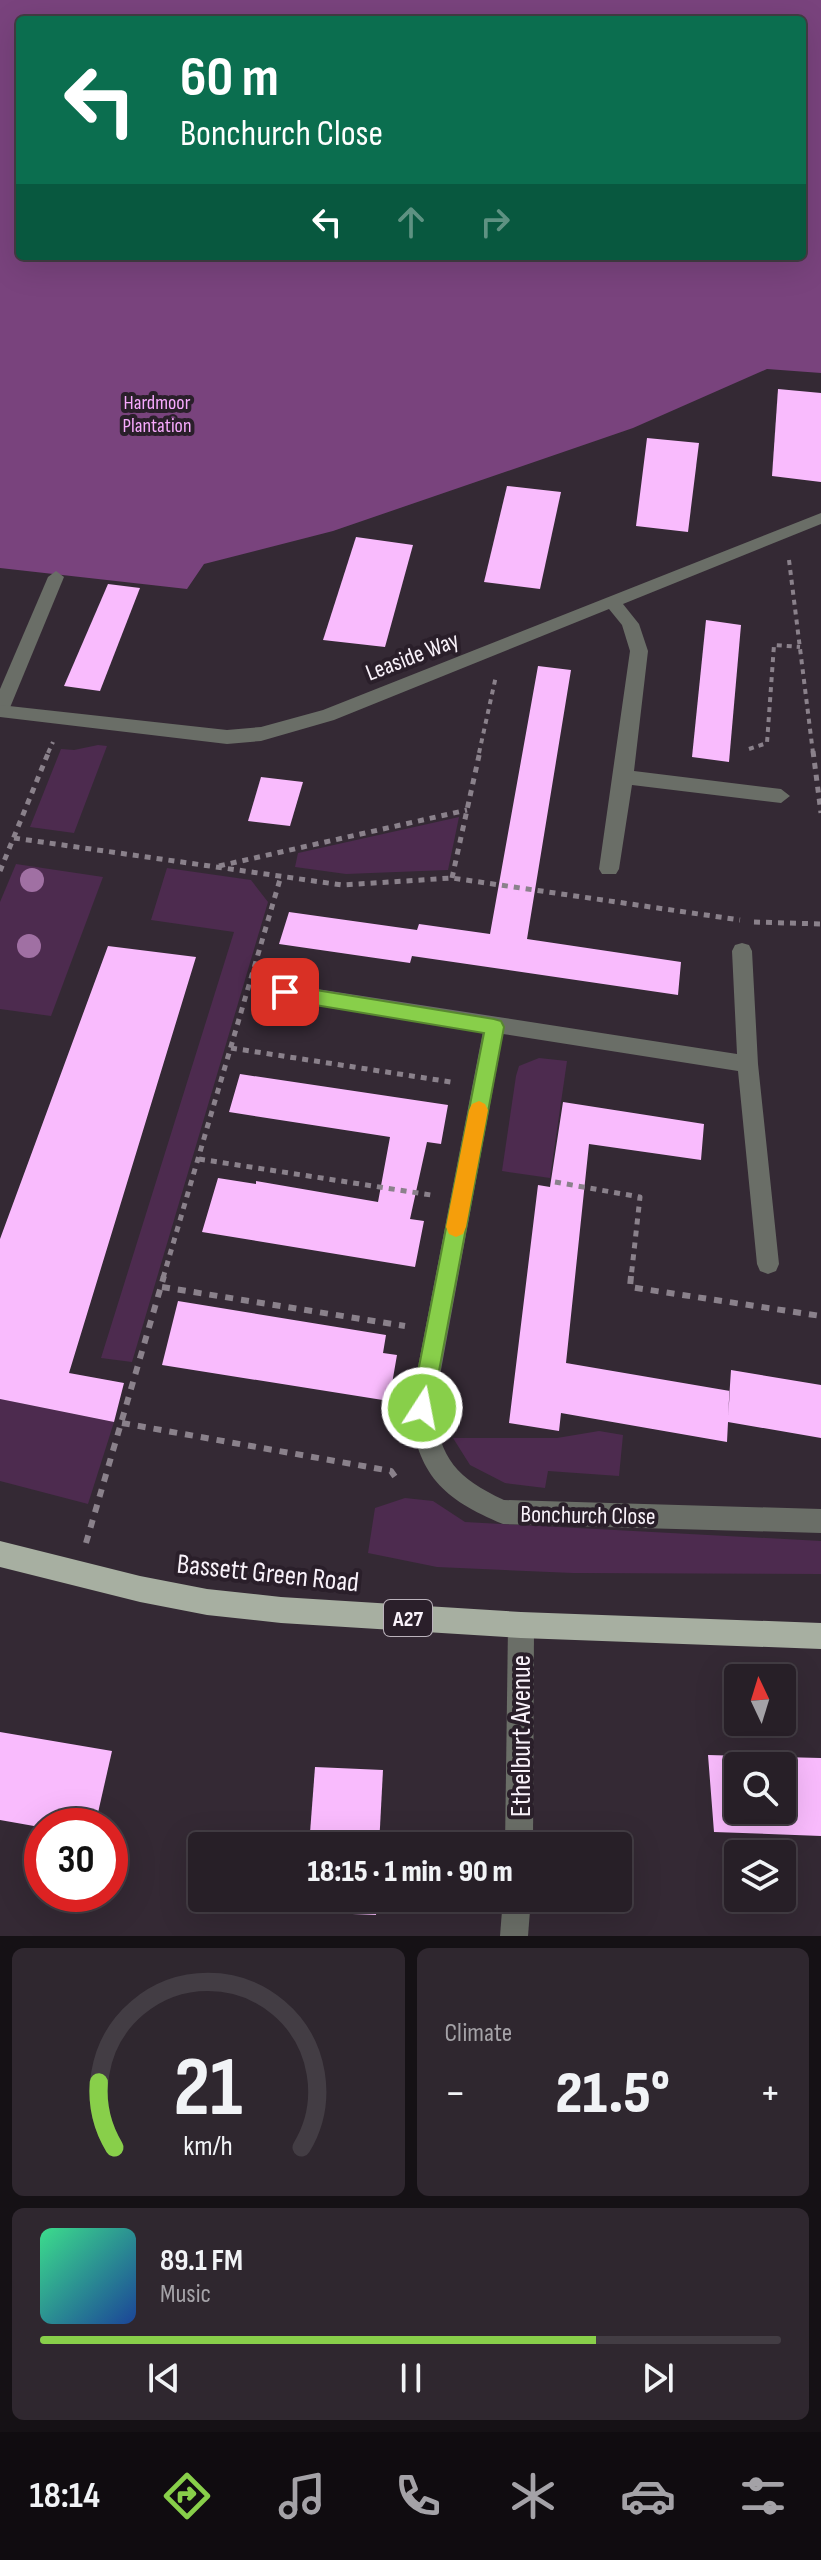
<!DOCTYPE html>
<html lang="en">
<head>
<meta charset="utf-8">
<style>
  :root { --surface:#271f27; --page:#2f272f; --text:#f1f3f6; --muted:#a4a2a7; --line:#433d44; --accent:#88cf4a }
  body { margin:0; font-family:"Sofia Sans Condensed",sans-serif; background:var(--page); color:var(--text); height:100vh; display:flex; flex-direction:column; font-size:30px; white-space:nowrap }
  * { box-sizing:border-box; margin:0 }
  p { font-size:26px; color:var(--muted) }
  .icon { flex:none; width:44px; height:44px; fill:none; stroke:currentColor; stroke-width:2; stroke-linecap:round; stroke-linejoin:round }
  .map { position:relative; height:1936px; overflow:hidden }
  .side { display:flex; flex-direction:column; gap:12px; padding:12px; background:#151115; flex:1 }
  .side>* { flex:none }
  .guide { position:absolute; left:16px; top:16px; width:790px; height:244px; border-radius:8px; box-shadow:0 8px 32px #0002,0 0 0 2px var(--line); background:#0b6e4f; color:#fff; overflow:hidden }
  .needle { width:52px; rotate:356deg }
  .buttons { position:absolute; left:724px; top:1664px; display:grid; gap:16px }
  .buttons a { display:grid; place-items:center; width:72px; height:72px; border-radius:8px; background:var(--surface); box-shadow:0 8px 32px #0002,0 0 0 2px var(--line); font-size:40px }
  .speed { position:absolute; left:24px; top:1808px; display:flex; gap:16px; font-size:40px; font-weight:700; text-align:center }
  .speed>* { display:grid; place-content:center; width:104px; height:104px; border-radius:50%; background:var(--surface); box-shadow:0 8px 32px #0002,0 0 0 2px var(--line); line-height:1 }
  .speed .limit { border:12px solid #d22; background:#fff; color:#111 }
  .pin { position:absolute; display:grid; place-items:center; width:68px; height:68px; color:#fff; margin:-34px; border-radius:16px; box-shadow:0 4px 12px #0006 }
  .me { position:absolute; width:88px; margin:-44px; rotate:11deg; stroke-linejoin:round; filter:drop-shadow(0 0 6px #0008) }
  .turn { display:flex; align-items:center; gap:28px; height:168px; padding:0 32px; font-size:36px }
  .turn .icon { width:104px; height:104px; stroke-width:2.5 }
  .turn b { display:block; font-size:56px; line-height:68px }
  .lanes { display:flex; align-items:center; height:76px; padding:0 32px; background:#0003; justify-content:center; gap:40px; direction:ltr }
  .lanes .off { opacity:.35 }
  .big { font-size:60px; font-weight:800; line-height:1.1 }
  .side .tile { flex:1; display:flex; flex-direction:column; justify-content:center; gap:12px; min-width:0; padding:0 28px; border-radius:12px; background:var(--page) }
  .side .dial { align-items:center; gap:0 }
  .dial svg { height:208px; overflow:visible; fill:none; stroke:var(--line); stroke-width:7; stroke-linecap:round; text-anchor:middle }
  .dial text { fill:var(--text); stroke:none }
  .song { display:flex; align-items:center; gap:24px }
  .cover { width:96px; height:96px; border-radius:12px; background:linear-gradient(135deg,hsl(150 70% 55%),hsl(220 70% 35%)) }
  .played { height:8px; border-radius:4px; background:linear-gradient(90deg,var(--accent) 75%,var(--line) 75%) }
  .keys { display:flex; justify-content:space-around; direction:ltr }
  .heat { display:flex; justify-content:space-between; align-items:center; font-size:44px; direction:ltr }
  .side .tiles { flex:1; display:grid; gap:12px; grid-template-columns:1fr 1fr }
  .tile:last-child { grid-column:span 2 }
  .trip { position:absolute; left:188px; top:1832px; width:444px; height:80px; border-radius:8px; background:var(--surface); box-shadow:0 8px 32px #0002,0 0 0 2px var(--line); font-weight:800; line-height:80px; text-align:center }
  .tabs { display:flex; height:128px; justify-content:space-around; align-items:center; background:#100c10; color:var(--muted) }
  .tabs .icon { width:56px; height:56px }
  .tabs .on { color:var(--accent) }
  .tabs b { font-size:36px; color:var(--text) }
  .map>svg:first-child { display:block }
  .green { fill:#4d2b4f }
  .forest { fill:#79437d; fill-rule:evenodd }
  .building { fill:#f9bbfd; fill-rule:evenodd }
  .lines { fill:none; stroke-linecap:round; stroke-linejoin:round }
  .path-far2 { stroke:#8a818b; stroke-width:4; stroke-dasharray:5 5; stroke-linecap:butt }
  .path-far1 { stroke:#8a818b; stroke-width:5; stroke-dasharray:6 6; stroke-linecap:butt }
  .path { stroke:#8a818b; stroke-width:6; stroke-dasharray:8 8; stroke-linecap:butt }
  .lane { fill:#6a6e67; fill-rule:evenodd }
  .street { fill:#6a6e67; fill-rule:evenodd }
  .primary { fill:#a7afa1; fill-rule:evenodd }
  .tree { fill:#a070a3 }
  .route { fill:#88cf4a; stroke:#588730; stroke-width:2 }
  .slow { fill:#f59e0b }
  .labels { text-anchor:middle; stroke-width:8; stroke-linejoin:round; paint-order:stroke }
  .far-park-label { font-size:20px; fill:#f8aafe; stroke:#2a1f2a }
  .shield { fill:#2a1f2a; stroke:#bbb3bc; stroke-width:2 }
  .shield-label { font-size:22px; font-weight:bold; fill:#f9f2fa }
  .street-label { font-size:24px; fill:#f9f2fa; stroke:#2a1f2a }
  .near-street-label { font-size:28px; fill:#f9f2fa; stroke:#2a1f2a }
</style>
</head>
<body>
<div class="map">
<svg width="821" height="1936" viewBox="0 0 821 1936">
  <rect width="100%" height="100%" fill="#342934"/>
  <g class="green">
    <polygon points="98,745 107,746 74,833 30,827 61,749 74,750"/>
    <polygon points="459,817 448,870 346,874 295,867 298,853"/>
    <polygon points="16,864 103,877 51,1016 0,1009 0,902"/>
    <polygon points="167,868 251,880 268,902 132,1362 101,1358 234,932 151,920"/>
    <polygon points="539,1058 567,1061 550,1178 502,1171 516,1076 519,1066"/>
    <polygon points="0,1399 114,1422 88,1504 0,1481"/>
    <polygon points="599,1431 623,1435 619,1476 548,1471 545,1488 505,1483 470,1465 453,1438 557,1438"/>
    <polygon points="405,1498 433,1501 465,1522 821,1541 821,1574 573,1573 437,1567 368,1553 375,1508"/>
  </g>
  <path class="forest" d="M0,0H821V373L767,369L633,428L333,531L204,564L187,589L0,568ZM20,20H802V256H20Z"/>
  <g class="building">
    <polygon points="778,389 821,393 821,482 772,476"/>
    <polygon points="647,438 699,443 688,532 636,526"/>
    <polygon points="507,486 561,492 540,589 484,582"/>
    <polygon points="356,537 413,545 385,647 323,640"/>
    <polygon points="108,584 140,588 100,691 64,686"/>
    <polygon points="706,620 741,625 729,762 692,757"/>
    <polygon points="538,666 571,670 527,939 681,962 678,995 412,956 410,963 279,944 289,912 417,930 419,924 490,934"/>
    <polygon points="261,777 303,782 290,826 248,821"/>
    <polygon points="108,946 196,957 69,1373 124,1383 114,1422 0,1399 0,1239"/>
    <polygon points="240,1074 448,1105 441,1144 427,1142 410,1219 424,1221 415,1267 202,1232 218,1178 256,1184 256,1181 378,1202 390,1137 229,1112"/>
    <polygon points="563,1102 704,1124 701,1160 589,1144 566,1363 730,1391 728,1415 731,1370 821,1385 821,1438 728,1422 727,1442 561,1413 559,1431 509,1423 538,1185 550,1187"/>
    <polygon points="178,1301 386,1335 383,1353 397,1355 389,1401 162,1365"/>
    <polygon points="0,1732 112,1751 95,1826 34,1826 0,1820"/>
    <path d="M708,1755L821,1758V1836L714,1832ZM738,1766H782V1810H738Z"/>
    <polygon points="315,1767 383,1770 379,1846 309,1846"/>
    <polygon points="306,1898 377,1898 376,1915 305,1912"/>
  </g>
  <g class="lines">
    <g class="path-far2">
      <polyline points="789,560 813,753"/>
      <polyline points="749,749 767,743 774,645 800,647"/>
      <polyline points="48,753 53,742"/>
      <polyline points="479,753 496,676"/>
    </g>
    <g class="path-far1">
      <polyline points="813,751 821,813"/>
      <polyline points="14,838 342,885 452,878 740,920"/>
      <polyline points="219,866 467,810"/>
      <polyline points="0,871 49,751"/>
      <polyline points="452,878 480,751"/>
      <polyline points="754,922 821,924"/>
      <polyline points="231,1048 451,1082"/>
      <polyline points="199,1159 431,1195"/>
      <polyline points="555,1182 640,1197 631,1278"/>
      <polyline points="163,1278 281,876"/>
    </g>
    <g class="path">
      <polyline points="631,1276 630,1287 821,1316"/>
      <polyline points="162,1287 405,1326"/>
      <polyline points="122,1423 391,1471 398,1481"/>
      <polyline points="86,1543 164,1276"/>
    </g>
    <polygon class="lane" points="56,571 64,577 9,710 0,716 0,689 48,577"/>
    <g class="street">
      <polygon points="821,513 821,524 623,604 639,624 648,651 634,771 781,789 790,796 781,803 632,785 619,869 616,874 602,874 599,869 630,651 622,625 609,609 334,720 261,741 227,744 0,717 0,705 227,730 261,727 323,710"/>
      <path d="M742,943L749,945L752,951L758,1064L779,1264L776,1271L768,1274L760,1271L757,1264L738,1071L503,1034L434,1408C440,1459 457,1478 504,1500L821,1509V1533L503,1524C443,1499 417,1475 410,1408L483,1031L285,1000L278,998L275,992L278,986L285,984L737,1054L732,951L735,945Z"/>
      <polygon points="521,1612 530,1616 534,1625 533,1846 505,1846 508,1625 512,1616"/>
      <polygon points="503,1898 531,1898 528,1936 500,1936"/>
    </g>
    <polygon class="primary" points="0,1541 140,1576 207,1589 281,1597 521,1612 821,1623 821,1649 521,1638 281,1623 207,1615 140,1602 0,1567"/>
  </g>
  <g class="tree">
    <circle cx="32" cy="880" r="12"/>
    <circle cx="29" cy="946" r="12"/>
  </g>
  <polygon class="route" points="285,985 494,1019 501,1021 504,1027 432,1408 429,1416 422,1419 414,1416 411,1408 484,1033 285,1000 279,998 276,992 279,987"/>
  <polygon class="slow" points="479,1101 485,1104 488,1110 466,1227 463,1234 456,1237 449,1234 446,1227 469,1110 472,1104"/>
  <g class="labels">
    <g class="far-park-label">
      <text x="157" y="409">Hardmoor<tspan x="157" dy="23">Plantation</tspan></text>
    </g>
    <rect class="shield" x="384" y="1600" width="48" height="36" rx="6"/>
    <g class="shield-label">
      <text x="408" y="1626">A27</text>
    </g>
    <g class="street-label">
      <text transform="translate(412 656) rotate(-21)" y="8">Leaside Way</text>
      <text transform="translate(588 1515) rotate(1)" y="8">Bonchurch Close</text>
    </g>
    <g class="near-street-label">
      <text transform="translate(268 1572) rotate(6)" y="10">Bassett Green Road</text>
      <text transform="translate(520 1736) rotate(-90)" y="10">Ethelburt Avenue</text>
    </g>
  </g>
</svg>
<div class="buttons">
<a><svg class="needle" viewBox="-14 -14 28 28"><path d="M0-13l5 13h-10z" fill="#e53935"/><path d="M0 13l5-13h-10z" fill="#a4a2a7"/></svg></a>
<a><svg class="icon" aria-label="search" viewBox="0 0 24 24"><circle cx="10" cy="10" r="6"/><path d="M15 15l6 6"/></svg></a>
<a><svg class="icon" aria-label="layers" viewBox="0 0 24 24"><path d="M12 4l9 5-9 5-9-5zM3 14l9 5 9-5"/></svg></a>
</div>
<div class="speed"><div class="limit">30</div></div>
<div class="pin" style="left:285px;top:992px;background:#d93025"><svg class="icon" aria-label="arrive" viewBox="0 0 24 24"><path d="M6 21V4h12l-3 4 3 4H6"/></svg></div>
<svg class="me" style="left:422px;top:1408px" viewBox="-20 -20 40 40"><circle r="17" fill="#88cf4a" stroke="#fff" stroke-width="3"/><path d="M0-11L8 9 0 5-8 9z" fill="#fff"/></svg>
<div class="trip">18:15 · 1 min · 90 m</div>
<div class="guide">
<div class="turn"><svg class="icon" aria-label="left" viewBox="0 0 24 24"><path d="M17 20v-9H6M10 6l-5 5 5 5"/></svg><div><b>60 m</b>Bonchurch Close</div></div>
<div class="lanes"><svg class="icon" aria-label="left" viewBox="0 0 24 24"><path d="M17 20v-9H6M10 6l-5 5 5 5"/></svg><svg class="icon off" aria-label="ahead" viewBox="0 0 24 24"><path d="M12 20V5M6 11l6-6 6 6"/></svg><svg class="icon off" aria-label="right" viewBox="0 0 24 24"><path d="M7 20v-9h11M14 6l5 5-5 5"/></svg></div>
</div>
</div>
<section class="side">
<div class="tiles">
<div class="tile dial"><svg viewBox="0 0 100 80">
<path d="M14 69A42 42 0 1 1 86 69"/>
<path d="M14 69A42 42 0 0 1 8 44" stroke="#88cf4a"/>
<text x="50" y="56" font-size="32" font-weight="700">21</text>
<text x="50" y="72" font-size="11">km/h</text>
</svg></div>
<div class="tile"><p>Climate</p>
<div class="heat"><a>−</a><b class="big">21.5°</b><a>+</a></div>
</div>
<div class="tile">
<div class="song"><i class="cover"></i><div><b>89.1 FM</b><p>Music</p></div></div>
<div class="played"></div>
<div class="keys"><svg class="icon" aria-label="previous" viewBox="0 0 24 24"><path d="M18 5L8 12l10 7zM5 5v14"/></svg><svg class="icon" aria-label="pause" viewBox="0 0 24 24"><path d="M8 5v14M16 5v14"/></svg><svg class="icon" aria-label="next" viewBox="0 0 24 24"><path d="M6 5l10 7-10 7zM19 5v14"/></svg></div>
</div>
</div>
</section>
<nav class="tabs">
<b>18:14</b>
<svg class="icon on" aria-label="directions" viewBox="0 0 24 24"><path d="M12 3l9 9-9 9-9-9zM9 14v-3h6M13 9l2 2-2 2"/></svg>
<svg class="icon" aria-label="music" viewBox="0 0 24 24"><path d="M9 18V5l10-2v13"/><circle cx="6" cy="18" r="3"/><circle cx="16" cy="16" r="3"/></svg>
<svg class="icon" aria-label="phone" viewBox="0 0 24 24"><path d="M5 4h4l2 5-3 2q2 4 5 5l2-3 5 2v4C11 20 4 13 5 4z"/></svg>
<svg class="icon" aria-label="climate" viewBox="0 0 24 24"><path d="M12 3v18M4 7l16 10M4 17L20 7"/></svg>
<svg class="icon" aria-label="car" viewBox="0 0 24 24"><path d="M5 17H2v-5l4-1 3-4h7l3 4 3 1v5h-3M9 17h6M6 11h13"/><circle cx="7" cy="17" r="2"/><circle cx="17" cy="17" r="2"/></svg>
<svg class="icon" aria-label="filters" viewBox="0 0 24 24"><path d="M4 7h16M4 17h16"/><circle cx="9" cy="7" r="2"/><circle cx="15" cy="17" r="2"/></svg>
</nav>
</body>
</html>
